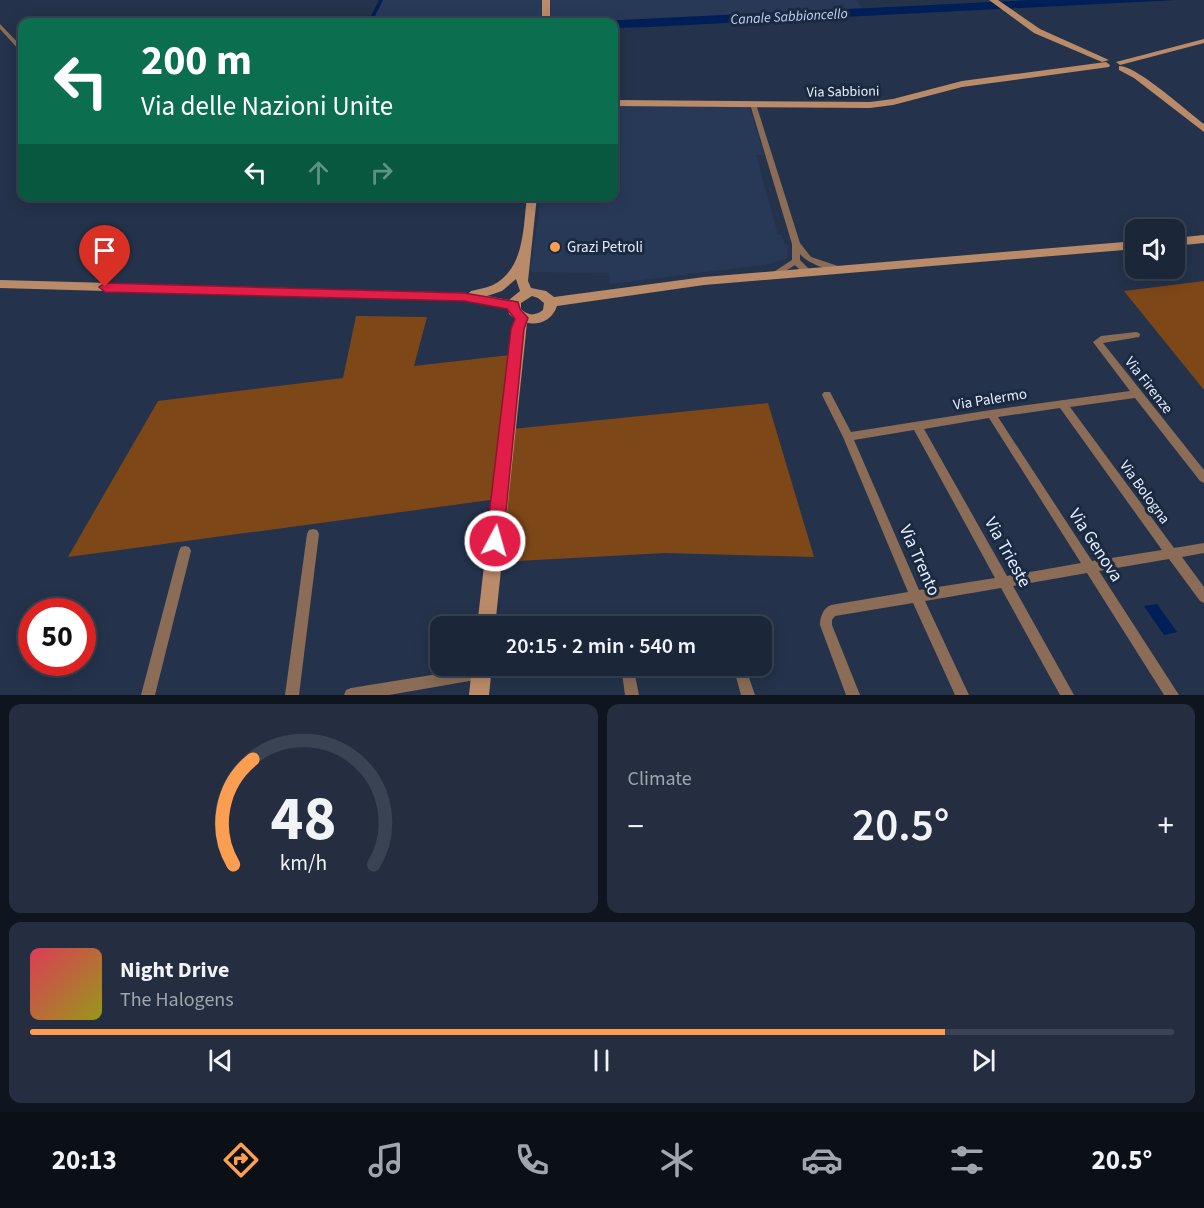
<!DOCTYPE html>
<html lang="en">
<head>
<meta charset="utf-8">
<style>
  :root { --surface:#1b2638; --page:#242e40; --text:#f1f3f6; --muted:#a0a5ae; --line:#394353; --accent:#fc9e52 }
  body { margin:0; font-family:"Source Sans 3",sans-serif; background:var(--page); color:var(--text); height:100vh; display:flex; flex-direction:column; font-size:22px; white-space:nowrap }
  * { box-sizing:border-box; margin:0 }
  p { font-size:20px; color:var(--muted) }
  .icon { flex:none; width:33px; height:33px; fill:none; stroke:currentColor; stroke-width:2; stroke-linecap:round; stroke-linejoin:round }
  .map { position:relative; height:695px; overflow:hidden }
  .panel { display:flex; flex-direction:column; gap:9px; padding:9px; background:#0f151f; flex:1 }
  .panel>* { flex:none }
  .banner { position:absolute; left:18px; top:18px; width:600px; height:183px; border-radius:12px; box-shadow:0 3px 15px #0003,0 0 0 2px var(--line); background:#0b6e4f; color:#fff; overflow:hidden }
  .tools { position:absolute; left:1125px; top:219px; display:grid; gap:12px }
  .tools a { display:grid; place-items:center; width:60px; height:60px; border-radius:12px; background:var(--surface); box-shadow:0 3px 15px #0003,0 0 0 2px var(--line); font-size:30px }
  .speed { position:absolute; left:18px; top:598px; display:flex; gap:12px; font-size:30px; font-weight:700; text-align:center }
  .speed>* { display:grid; place-content:center; width:78px; height:78px; border-radius:50%; background:var(--surface); box-shadow:0 3px 15px #0003,0 0 0 2px var(--line); line-height:1 }
  .speed .limit { border:9px solid #d22; background:#fff; color:#111 }
  .pin { position:absolute; display:grid; place-items:center; width:51px; height:51px; color:#fff; margin:-62px -26px; border-radius:50% 50% 50% 0; rotate:-45deg; box-shadow:0 0 6px #0007 }
  .pin .icon { rotate:45deg }
  .me { position:absolute; width:66px; margin:-33px; rotate:6deg; stroke-linejoin:round; filter:drop-shadow(0 0 4px #0008) }
  .turn { display:flex; align-items:center; gap:21px; height:126px; padding:0 24px; font-size:27px }
  .turn .icon { width:78px; height:78px; stroke-width:2.5 }
  .turn b { display:block; font-size:42px; line-height:51px }
  .lanes { display:flex; align-items:center; height:57px; padding:0 24px; background:#0003; justify-content:center; gap:30px; direction:ltr }
  .lanes .off { opacity:.35 }
  .big { font-size:45px; font-weight:600; line-height:1.1 }
  .panel .widget { flex:1; display:flex; flex-direction:column; justify-content:center; gap:9px; min-width:0; padding:0 21px; border-radius:12px; background:var(--page) }
  .panel .dial { align-items:center; gap:0 }
  .dial svg { height:156px; overflow:visible; fill:none; stroke:var(--line); stroke-width:7; stroke-linecap:round; text-anchor:middle }
  .dial text { fill:var(--text); stroke:none }
  .song { display:flex; align-items:center; gap:18px }
  .cover { width:72px; height:72px; border-radius:9px; background:linear-gradient(135deg,hsl(350 70% 55%),hsl(60 70% 35%)) }
  .played { height:6px; border-radius:3px; background:linear-gradient(90deg,var(--accent) 80%,var(--line) 80%) }
  .keys { display:flex; justify-content:space-around; direction:ltr }
  .heat { display:flex; justify-content:space-between; align-items:center; font-size:33px; direction:ltr }
  .panel .tiles { flex:1; display:grid; gap:9px; grid-template-columns:1fr 1fr }
  .widget:last-child { grid-column:span 2 }
  .trip { position:absolute; left:430px; top:616px; width:342px; height:60px; border-radius:12px; background:var(--surface); box-shadow:0 3px 15px #0003,0 0 0 2px var(--line); font-weight:600; line-height:60px; text-align:center }
  .dock { display:flex; height:96px; justify-content:space-around; align-items:center; background:#0b0f16; color:var(--muted) }
  .dock .icon { width:42px; height:42px }
  .dock .selected { color:var(--accent) }
  .dock b { font-size:27px; color:var(--text) }
  .map>svg:first-child { display:block }
  .built { fill:#283958 }
  .green { fill:#7e4718 }
  .water { fill:#001e57 }
  .lines { fill:none; stroke-linecap:round; stroke-linejoin:round }
  .canal { fill:#001e57; fill-rule:evenodd }
  .street { fill:#8a6c57; fill-rule:evenodd }
  .secondary { fill:#ba8b69; fill-rule:evenodd }
  .route { fill:#e11d48; stroke:#92132f; stroke-width:1.5 }
  .poi-dot { fill:#fc9e52; stroke:#1b2941; stroke-width:2 }
  .labels { text-anchor:middle; stroke-width:6; stroke-linejoin:round; paint-order:stroke }
  .far-water-label { font-size:14px; font-style:italic; fill:#c1d6fb; stroke:#1b2941 }
  .far-street-label { font-size:14px; fill:#e5efff; stroke:#1b2941 }
  .poi-label { font-size:15px; fill:#e5efff; stroke:#1b2941; text-anchor:start }
  .street-label { font-size:15px; fill:#e5efff; stroke:#1b2941 }
  .near-street-label { font-size:18px; fill:#e5efff; stroke:#1b2941 }
</style>
</head>
<body>
<div class="map">
<svg width="1204" height="695" viewBox="0 0 1204 695">
  <rect width="100%" height="100%" fill="#24334b"/>
  <g class="built">
    <polygon points="381,0 856,0 862,8 581,22 371,22"/>
    <polygon points="614,106 749,106 764,155 756,155 778,235 782,235 785,245 788,245 787,258 770,264 610,284 609,273 530,272 541,197 614,196"/>
  </g>
  <g class="green">
    <polygon points="1204,281 1204,390 1124,291"/>
    <polygon points="356,316 427,317 414,366 518,354 512,429 768,403 814,557 665,553 500,562 505,498 68,557 158,401 343,378"/>
  </g>
  <g class="water">
    <polygon points="1031,0 1176,0 649,27 614,28 614,22 581,22"/>
    <polygon points="1157,604 1177,632 1164,635 1144,606"/>
  </g>
  <g class="lines">
    <polygon class="canal" points="379,0 383,0 372,22 368,22"/>
    <g class="street">
      <polygon points="0,24 22,47 22,52 20,51 0,29"/>
      <path d="M753,102L756,104L800,243L811,257L841,267L842,269L841,271C829,271 807,263 800,254V260L811,271L812,273L811,275H805L795,265L776,277H770L769,275L792,260V244L750,104Z"/>
      <path d="M1136,332L1139,333L1140,335L1139,337L1103,343L1204,470V483L1200,481L1135,398L1070,407L1174,548L1204,543V553L1182,557L1204,587V603L1200,601L1169,559L1099,571L1179,695H1164L1087,573L1013,586L1074,695H1060L1001,588L925,601L969,695H955L913,603L835,616L832,620V625L860,695H846L820,625C820,617 823,608 831,605L908,592L843,437L822,395L824,392H830L851,432L991,410L1130,391L1093,342L1101,336ZM1060,408L1162,550L1092,561L998,417ZM989,418L1081,563L1007,576L924,429ZM914,430L995,578L919,590L854,440Z"/>
      <polygon points="313,529 317,530 319,534 299,695 285,695 307,534 309,530"/>
      <polygon points="185,546 189,547 191,551 155,695 141,695 179,551 181,547"/>
      <polygon points="621,666 633,666 639,695 625,695"/>
      <polygon points="733,666 745,666 755,695 741,695"/>
      <polygon points="481,667 486,668 487,673 486,678 481,679 389,695 344,695 346,690 351,688"/>
    </g>
    <g class="secondary">
      <rect x="542" y="0" width="8" height="22"/>
      <polygon points="989,0 998,0 1040,29 1109,60 1102,62 1034,33"/>
      <polygon points="1204,39 1204,43 1120,65 1116,62"/>
      <polygon points="1106,62 1110,65 1109,67 962,87 893,105 870,108 614,106 614,100 870,102 893,99 962,81"/>
      <path d="M1119,66C1136,65 1188,112 1204,124V132L1134,78L1119,70Z"/>
      <path d="M527,196H537L528,281L531,288L546,291L554,297L704,277L1136,241V249L704,285L557,306C552,320 541,325 527,323L495,627H477L511,329L515,319L509,314L508,309L464,301L0,288V280L469,293L471,291C478,289 486,288 493,285C525,268 523,228 527,196ZM516,279L520,291L509,300L487,296L502,291ZM532,296L538,298L544,303L543,310C535,316 528,316 521,309V303Z"/>
      <polygon points="1204,235 1204,243 1174,246 1174,238"/>
      <polygon points="472,666 492,666 489,695 469,695"/>
    </g>
  </g>
  <polygon class="route" points="105,283 464,293 518,302 520,309 528,318 524,329 503,541 501,547 495,549 489,547 486,541 511,329 515,319 507,309 464,301 105,292 99,287"/>
  <circle class="poi-dot" cx="555" cy="247" r="6"/>
  <g class="labels">
    <g class="far-water-label">
      <text transform="translate(789 16) rotate(-3)" y="5">Canale Sabbioncello</text>
    </g>
    <g class="far-street-label">
      <text transform="translate(843 91) rotate(-1)" y="5">Via Sabbioni</text>
    </g>
    <g class="poi-label">
      <text x="567" y="252">Grazi Petroli</text>
    </g>
    <g class="street-label">
      <text transform="translate(1149 385) rotate(52)" y="5">Via Firenze</text>
      <text transform="translate(990 399) rotate(-9)" y="5">Via Palermo</text>
      <text transform="translate(1145 492) rotate(54)" y="5">Via Bologna</text>
    </g>
    <g class="near-street-label">
      <text transform="translate(1096 545) rotate(57)" y="6">Via Genova</text>
      <text transform="translate(1008 552) rotate(61)" y="6">Via Trieste</text>
      <text transform="translate(920 560) rotate(66)" y="6">Via Trento</text>
    </g>
  </g>
</svg>
<div class="tools">
<a><svg class="icon" aria-label="sound" viewBox="0 0 24 24"><path d="M4 9h4l5-4v14l-5-4H4zM17 9q2 3 0 6"/></svg></a>
</div>
<div class="speed"><div class="limit">50</div></div>
<div class="pin" style="left:105px;top:287px;background:#d93025"><svg class="icon" aria-label="arrive" viewBox="0 0 24 24"><path d="M6 21V4h12l-3 4 3 4H6"/></svg></div>
<svg class="me" style="left:495px;top:541px" viewBox="-20 -20 40 40"><circle r="17" fill="#e11d48" stroke="#fff" stroke-width="3"/><path d="M0-11L8 9 0 5-8 9z" fill="#fff"/></svg>
<div class="trip">20:15 · 2 min · 540 m</div>
<div class="banner">
<div class="turn"><svg class="icon" aria-label="left" viewBox="0 0 24 24"><path d="M17 20v-9H6M10 6l-5 5 5 5"/></svg><div><b>200 m</b>Via delle Nazioni Unite</div></div>
<div class="lanes"><svg class="icon" aria-label="left" viewBox="0 0 24 24"><path d="M17 20v-9H6M10 6l-5 5 5 5"/></svg><svg class="icon off" aria-label="ahead" viewBox="0 0 24 24"><path d="M12 20V5M6 11l6-6 6 6"/></svg><svg class="icon off" aria-label="right" viewBox="0 0 24 24"><path d="M7 20v-9h11M14 6l5 5-5 5"/></svg></div>
</div>
</div>
<section class="panel">
<div class="tiles">
<div class="widget dial"><svg viewBox="0 0 100 80">
<path d="M14 69A42 42 0 1 1 86 69"/>
<path d="M14 69A42 42 0 0 1 24 15" stroke="#fc9e52"/>
<text x="50" y="56" font-size="32" font-weight="700">48</text>
<text x="50" y="72" font-size="11">km/h</text>
</svg></div>
<div class="widget"><p>Climate</p>
<div class="heat"><a>−</a><b class="big">20.5°</b><a>+</a></div>
</div>
<div class="widget">
<div class="song"><i class="cover"></i><div><b>Night Drive</b><p>The Halogens</p></div></div>
<div class="played"></div>
<div class="keys"><svg class="icon" aria-label="previous" viewBox="0 0 24 24"><path d="M18 5L8 12l10 7zM5 5v14"/></svg><svg class="icon" aria-label="pause" viewBox="0 0 24 24"><path d="M8 5v14M16 5v14"/></svg><svg class="icon" aria-label="next" viewBox="0 0 24 24"><path d="M6 5l10 7-10 7zM19 5v14"/></svg></div>
</div>
</div>
</section>
<nav class="dock">
<b>20:13</b>
<svg class="icon selected" aria-label="directions" viewBox="0 0 24 24"><path d="M12 3l9 9-9 9-9-9zM9 14v-3h6M13 9l2 2-2 2"/></svg>
<svg class="icon" aria-label="music" viewBox="0 0 24 24"><path d="M9 18V5l10-2v13"/><circle cx="6" cy="18" r="3"/><circle cx="16" cy="16" r="3"/></svg>
<svg class="icon" aria-label="phone" viewBox="0 0 24 24"><path d="M5 4h4l2 5-3 2q2 4 5 5l2-3 5 2v4C11 20 4 13 5 4z"/></svg>
<svg class="icon" aria-label="climate" viewBox="0 0 24 24"><path d="M12 3v18M4 7l16 10M4 17L20 7"/></svg>
<svg class="icon" aria-label="car" viewBox="0 0 24 24"><path d="M5 17H2v-5l4-1 3-4h7l3 4 3 1v5h-3M9 17h6M6 11h13"/><circle cx="7" cy="17" r="2"/><circle cx="17" cy="17" r="2"/></svg>
<svg class="icon" aria-label="filters" viewBox="0 0 24 24"><path d="M4 7h16M4 17h16"/><circle cx="9" cy="7" r="2"/><circle cx="15" cy="17" r="2"/></svg>
<b>20.5°</b>
</nav>
</body>
</html>
